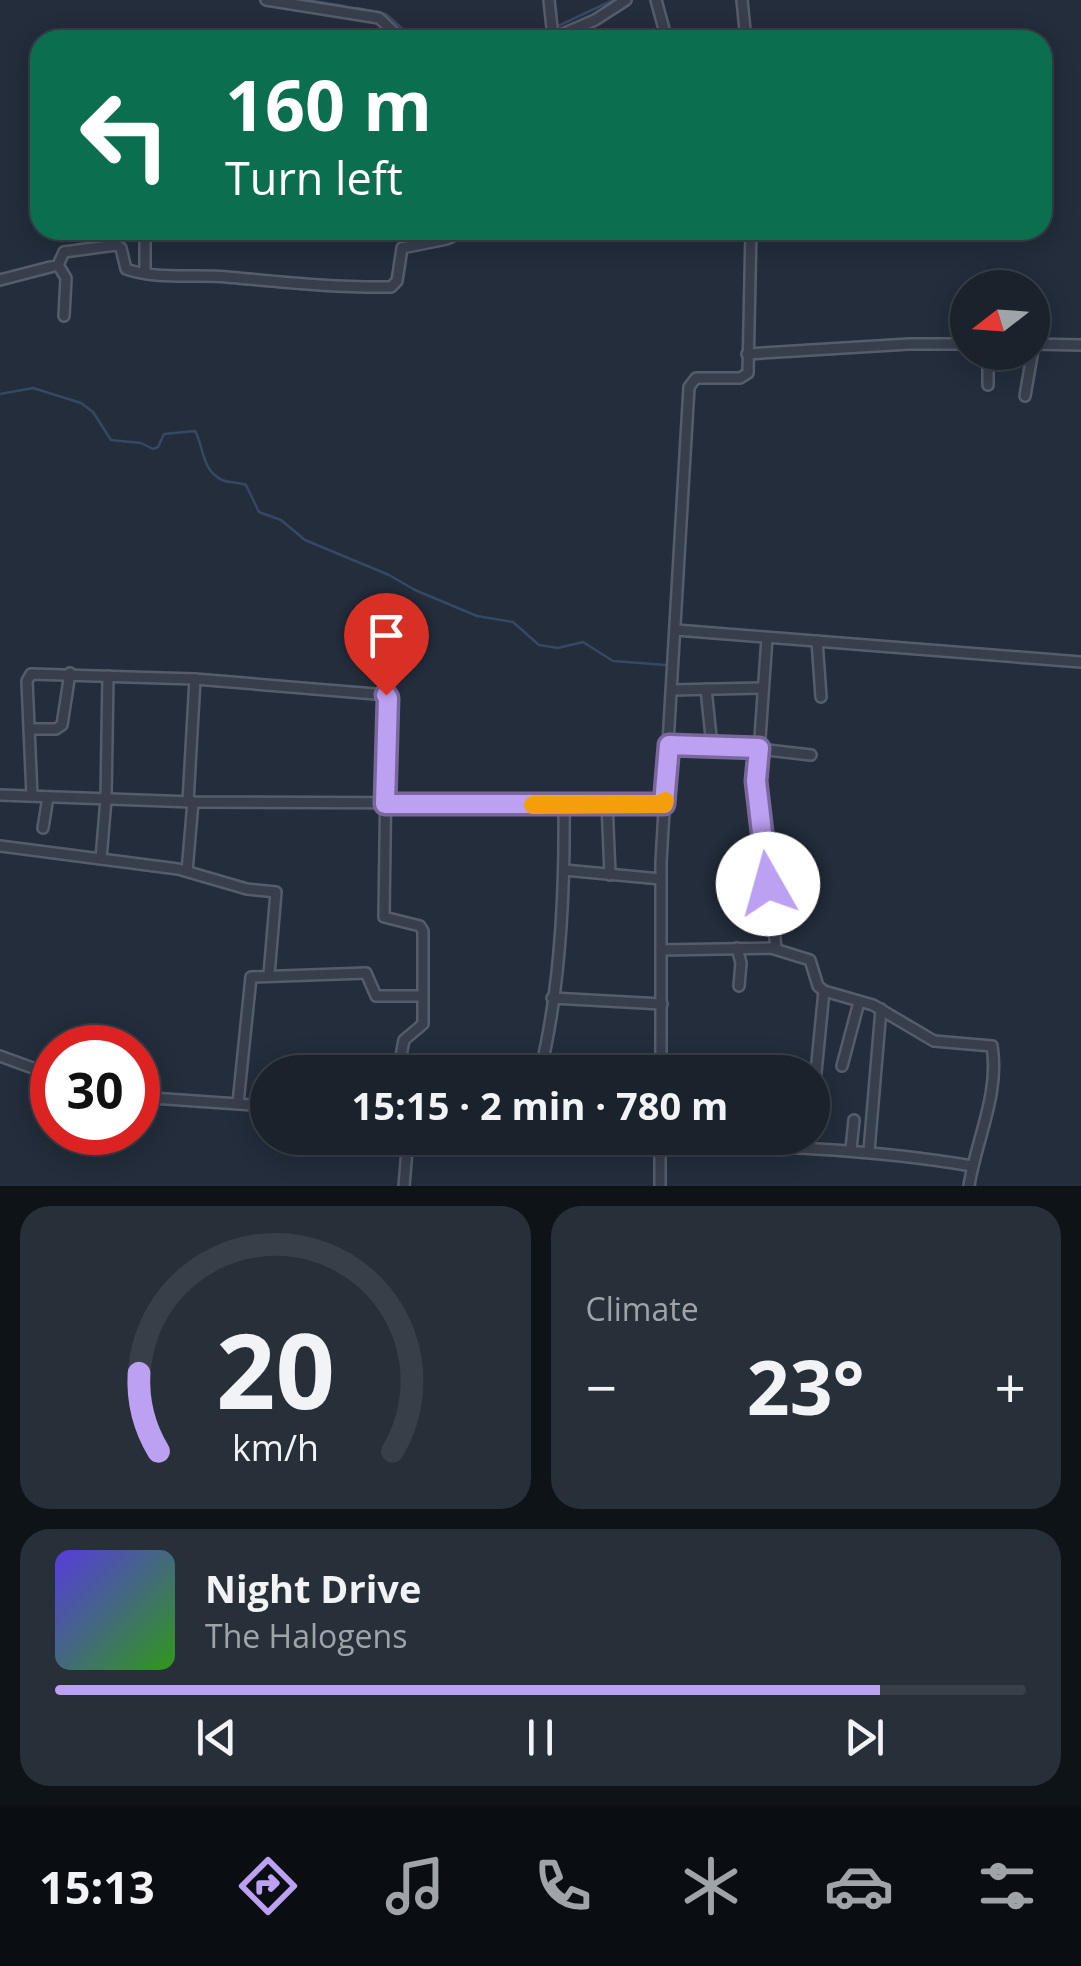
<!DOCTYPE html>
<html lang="en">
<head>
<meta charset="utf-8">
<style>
  :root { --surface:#1a222c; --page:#272f38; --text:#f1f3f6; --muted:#9fa4a9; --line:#383f48; --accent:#bca0f2 }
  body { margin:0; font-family:"Open Sans",sans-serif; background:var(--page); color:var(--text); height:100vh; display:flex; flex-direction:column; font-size:38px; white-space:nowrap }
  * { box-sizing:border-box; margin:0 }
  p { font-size:32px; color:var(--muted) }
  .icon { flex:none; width:55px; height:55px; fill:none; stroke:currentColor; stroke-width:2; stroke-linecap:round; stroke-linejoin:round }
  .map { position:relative; height:1186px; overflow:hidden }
  .sheet { display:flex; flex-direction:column; gap:20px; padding:20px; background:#0e1318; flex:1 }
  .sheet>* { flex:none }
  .guide { position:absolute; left:30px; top:30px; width:1022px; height:210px; border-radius:30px; box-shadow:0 5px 25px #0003,0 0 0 2px var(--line); background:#0b6e4f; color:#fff; overflow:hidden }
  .needle { width:65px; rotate:253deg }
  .fabs { position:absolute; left:950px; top:270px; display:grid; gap:20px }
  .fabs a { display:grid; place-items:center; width:100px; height:100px; border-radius:50%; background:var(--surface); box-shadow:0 5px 25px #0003,0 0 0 2px var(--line); font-size:50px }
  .speed { position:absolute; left:30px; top:1025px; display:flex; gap:20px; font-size:50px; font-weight:700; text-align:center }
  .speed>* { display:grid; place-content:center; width:130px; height:130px; border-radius:50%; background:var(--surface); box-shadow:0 5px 25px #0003,0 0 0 2px var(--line); line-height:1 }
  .speed .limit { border:15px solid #d22; background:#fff; color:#111 }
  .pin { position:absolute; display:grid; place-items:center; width:85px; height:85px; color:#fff; margin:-102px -42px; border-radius:50% 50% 50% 0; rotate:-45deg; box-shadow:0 0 10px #0007 }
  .pin .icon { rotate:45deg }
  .me { position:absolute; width:110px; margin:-55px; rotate:353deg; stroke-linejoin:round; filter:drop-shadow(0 0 8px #0008) }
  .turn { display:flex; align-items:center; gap:35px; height:210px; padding:0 30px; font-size:45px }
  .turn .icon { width:130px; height:130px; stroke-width:2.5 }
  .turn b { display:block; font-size:70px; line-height:85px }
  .big { font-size:75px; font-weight:700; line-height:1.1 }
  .sheet .tile { flex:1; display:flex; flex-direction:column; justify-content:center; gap:15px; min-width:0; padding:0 35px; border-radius:30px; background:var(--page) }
  .sheet .dial { align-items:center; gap:0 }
  .dial svg { height:260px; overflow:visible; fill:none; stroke:var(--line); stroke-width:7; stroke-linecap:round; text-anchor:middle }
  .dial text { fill:var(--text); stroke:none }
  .song { display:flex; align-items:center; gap:30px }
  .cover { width:120px; height:120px; border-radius:15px; background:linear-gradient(135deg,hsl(250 70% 55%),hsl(110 70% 35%)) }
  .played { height:10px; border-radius:5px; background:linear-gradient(90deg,var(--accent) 85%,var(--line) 85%) }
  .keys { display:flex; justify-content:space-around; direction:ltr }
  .heat { display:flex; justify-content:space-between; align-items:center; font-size:55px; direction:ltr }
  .sheet .tiles { flex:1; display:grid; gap:20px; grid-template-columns:1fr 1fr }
  .tile:last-child { grid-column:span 2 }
  .trip { position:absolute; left:250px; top:1055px; width:580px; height:100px; border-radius:50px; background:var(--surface); box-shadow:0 5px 25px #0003,0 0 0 2px var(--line); font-weight:700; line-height:100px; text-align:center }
  .tabs { display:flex; height:160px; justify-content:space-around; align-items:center; background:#0a0e12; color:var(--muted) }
  .tabs .icon { width:70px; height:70px }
  .tabs .selected { color:var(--accent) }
  .tabs b { font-size:45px; color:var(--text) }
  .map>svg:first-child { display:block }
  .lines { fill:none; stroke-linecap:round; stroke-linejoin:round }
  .stream { stroke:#374862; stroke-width:2.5 }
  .minor-casing { stroke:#555d6a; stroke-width:14 }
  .minor { stroke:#373f4c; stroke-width:9 }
  .route-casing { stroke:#7a689d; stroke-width:25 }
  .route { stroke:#bca0f2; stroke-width:18 }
  .slow { stroke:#f59e0b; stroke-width:18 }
</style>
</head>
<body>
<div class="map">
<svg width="1081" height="1186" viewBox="0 0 1081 1186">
  <rect width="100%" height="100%" fill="#232d3b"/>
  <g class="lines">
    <g class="stream">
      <polyline points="307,0 344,6"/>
      <polyline points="357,8 386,14 415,40"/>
      <polyline points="556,27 613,0"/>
      <polyline points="526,40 548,30"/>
      <path d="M0,394L33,388L81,403L93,412L111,440L141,443L153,449L158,447L164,434L195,431C204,446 201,470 222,480C229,483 238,482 246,485L259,512L281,520L305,540L389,575L415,590L477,616L513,622L539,645L558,648L583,642L613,661L666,665"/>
    </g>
    <g class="minor-casing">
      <g id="minor">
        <polyline points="266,0 379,18 402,40"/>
        <polyline points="549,0 553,37"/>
        <polyline points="656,0 667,40"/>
        <polyline points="742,0 746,40"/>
        <polyline points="549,40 595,20 626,0"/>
        <polyline points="58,265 66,278 64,316"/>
        <polyline points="145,273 145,238"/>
        <path d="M0,280L58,265L64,252L116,245L121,248L126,269C157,280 195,274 227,277C282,282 336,288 391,287L397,281L402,248L447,239L466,230"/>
        <polyline points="1032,344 1081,345"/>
        <polyline points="988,352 988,385"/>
        <polyline points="747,354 909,344 968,344"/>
        <polyline points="1025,396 1034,344"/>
        <polyline points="676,630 1081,662"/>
        <polyline points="767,638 757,781 776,948"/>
        <polyline points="817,641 821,697"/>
        <polyline points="706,689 712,746"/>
        <polyline points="672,690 761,688"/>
        <polyline points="29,729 56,729 62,725 70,673"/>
        <polyline points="669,745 759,749 811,755"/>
        <polyline points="0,795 193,802 664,804"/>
        <polyline points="32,796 27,681 31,674 195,679 387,695 384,917 420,926 423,931 423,1024 404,1040 398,1072"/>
        <polyline points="188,802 195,679"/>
        <polyline points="607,802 610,875"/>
        <polyline points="43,828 48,797"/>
        <polyline points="0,846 178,869 247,889 276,892 269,975"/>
        <polyline points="101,859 106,799 108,676"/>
        <polyline points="564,870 661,879"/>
        <polyline points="187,871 193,802"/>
        <polyline points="737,948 741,963 739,986"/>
        <path d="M661,950L771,948L810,960L818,986L824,991L873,1005L934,1041L992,1046C1000,1094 976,1140 969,1186"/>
        <polyline points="552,998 662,1004"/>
        <polyline points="0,1056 52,1075"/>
        <polyline points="842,1066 859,1002"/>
        <path d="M540,1072C561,987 565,893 564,805"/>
        <polyline points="661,1072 661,862 689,387 696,378 740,378 748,373 751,230"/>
        <polyline points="138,1097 268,1106"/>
        <polyline points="238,1103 251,977 366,973 376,996 422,996"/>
        <polyline points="812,1113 824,991"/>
        <path d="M660,1144C766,1146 867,1148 972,1166"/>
        <polyline points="851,1149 854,1120"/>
        <polyline points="869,1151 881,1009"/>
        <polyline points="404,1186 408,1138"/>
        <polyline points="660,1186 660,1138"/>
      </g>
    </g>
    <use href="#minor" class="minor"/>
  </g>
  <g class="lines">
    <g class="route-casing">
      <polyline id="route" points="386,695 388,698 385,804 664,804 669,745 759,748 756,781 768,884"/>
    </g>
    <use href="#route" class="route"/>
    <polyline class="slow" points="533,805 664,804 665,801"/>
  </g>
</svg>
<div class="fabs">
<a><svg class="needle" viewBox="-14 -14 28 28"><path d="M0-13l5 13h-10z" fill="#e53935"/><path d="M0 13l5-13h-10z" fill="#9fa4a9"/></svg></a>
</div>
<div class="speed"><div class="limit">30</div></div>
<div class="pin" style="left:386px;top:695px;background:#d93025"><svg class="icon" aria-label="arrive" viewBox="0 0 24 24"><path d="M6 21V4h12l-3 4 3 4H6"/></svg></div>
<svg class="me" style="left:768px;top:884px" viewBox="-20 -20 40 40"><circle r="19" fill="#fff"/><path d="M0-13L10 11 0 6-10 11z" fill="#bca0f2"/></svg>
<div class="trip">15:15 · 2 min · 780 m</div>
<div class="guide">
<div class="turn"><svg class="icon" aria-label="left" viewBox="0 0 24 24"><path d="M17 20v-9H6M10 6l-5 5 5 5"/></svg><div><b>160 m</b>Turn left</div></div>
</div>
</div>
<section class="sheet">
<div class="tiles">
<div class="tile dial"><svg viewBox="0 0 100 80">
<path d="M14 69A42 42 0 1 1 86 69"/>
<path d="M14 69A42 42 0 0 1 8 45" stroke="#bca0f2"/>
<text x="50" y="56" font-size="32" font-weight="700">20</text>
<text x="50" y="72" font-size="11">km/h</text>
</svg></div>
<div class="tile"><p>Climate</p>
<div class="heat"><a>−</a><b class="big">23°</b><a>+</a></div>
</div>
<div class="tile">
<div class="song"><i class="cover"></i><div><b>Night Drive</b><p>The Halogens</p></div></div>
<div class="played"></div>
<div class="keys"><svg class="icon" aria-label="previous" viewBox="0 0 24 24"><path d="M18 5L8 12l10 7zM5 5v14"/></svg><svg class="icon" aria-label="pause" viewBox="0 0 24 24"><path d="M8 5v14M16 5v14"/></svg><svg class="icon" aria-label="next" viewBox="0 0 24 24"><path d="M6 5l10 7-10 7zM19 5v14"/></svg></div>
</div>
</div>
</section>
<nav class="tabs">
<b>15:13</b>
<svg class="icon selected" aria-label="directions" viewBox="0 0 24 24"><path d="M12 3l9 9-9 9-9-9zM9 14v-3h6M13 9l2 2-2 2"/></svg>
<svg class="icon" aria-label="music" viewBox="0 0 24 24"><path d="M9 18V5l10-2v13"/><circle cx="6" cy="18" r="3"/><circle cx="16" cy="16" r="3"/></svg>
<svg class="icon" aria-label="phone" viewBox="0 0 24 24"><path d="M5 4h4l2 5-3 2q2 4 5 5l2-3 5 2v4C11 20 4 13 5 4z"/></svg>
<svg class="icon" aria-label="climate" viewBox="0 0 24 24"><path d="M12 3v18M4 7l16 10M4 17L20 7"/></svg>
<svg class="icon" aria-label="car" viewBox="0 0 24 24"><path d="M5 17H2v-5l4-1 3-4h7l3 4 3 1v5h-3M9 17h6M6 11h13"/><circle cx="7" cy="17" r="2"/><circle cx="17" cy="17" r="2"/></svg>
<svg class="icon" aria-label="filters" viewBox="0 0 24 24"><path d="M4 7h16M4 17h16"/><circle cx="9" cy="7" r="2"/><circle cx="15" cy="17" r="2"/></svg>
</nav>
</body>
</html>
